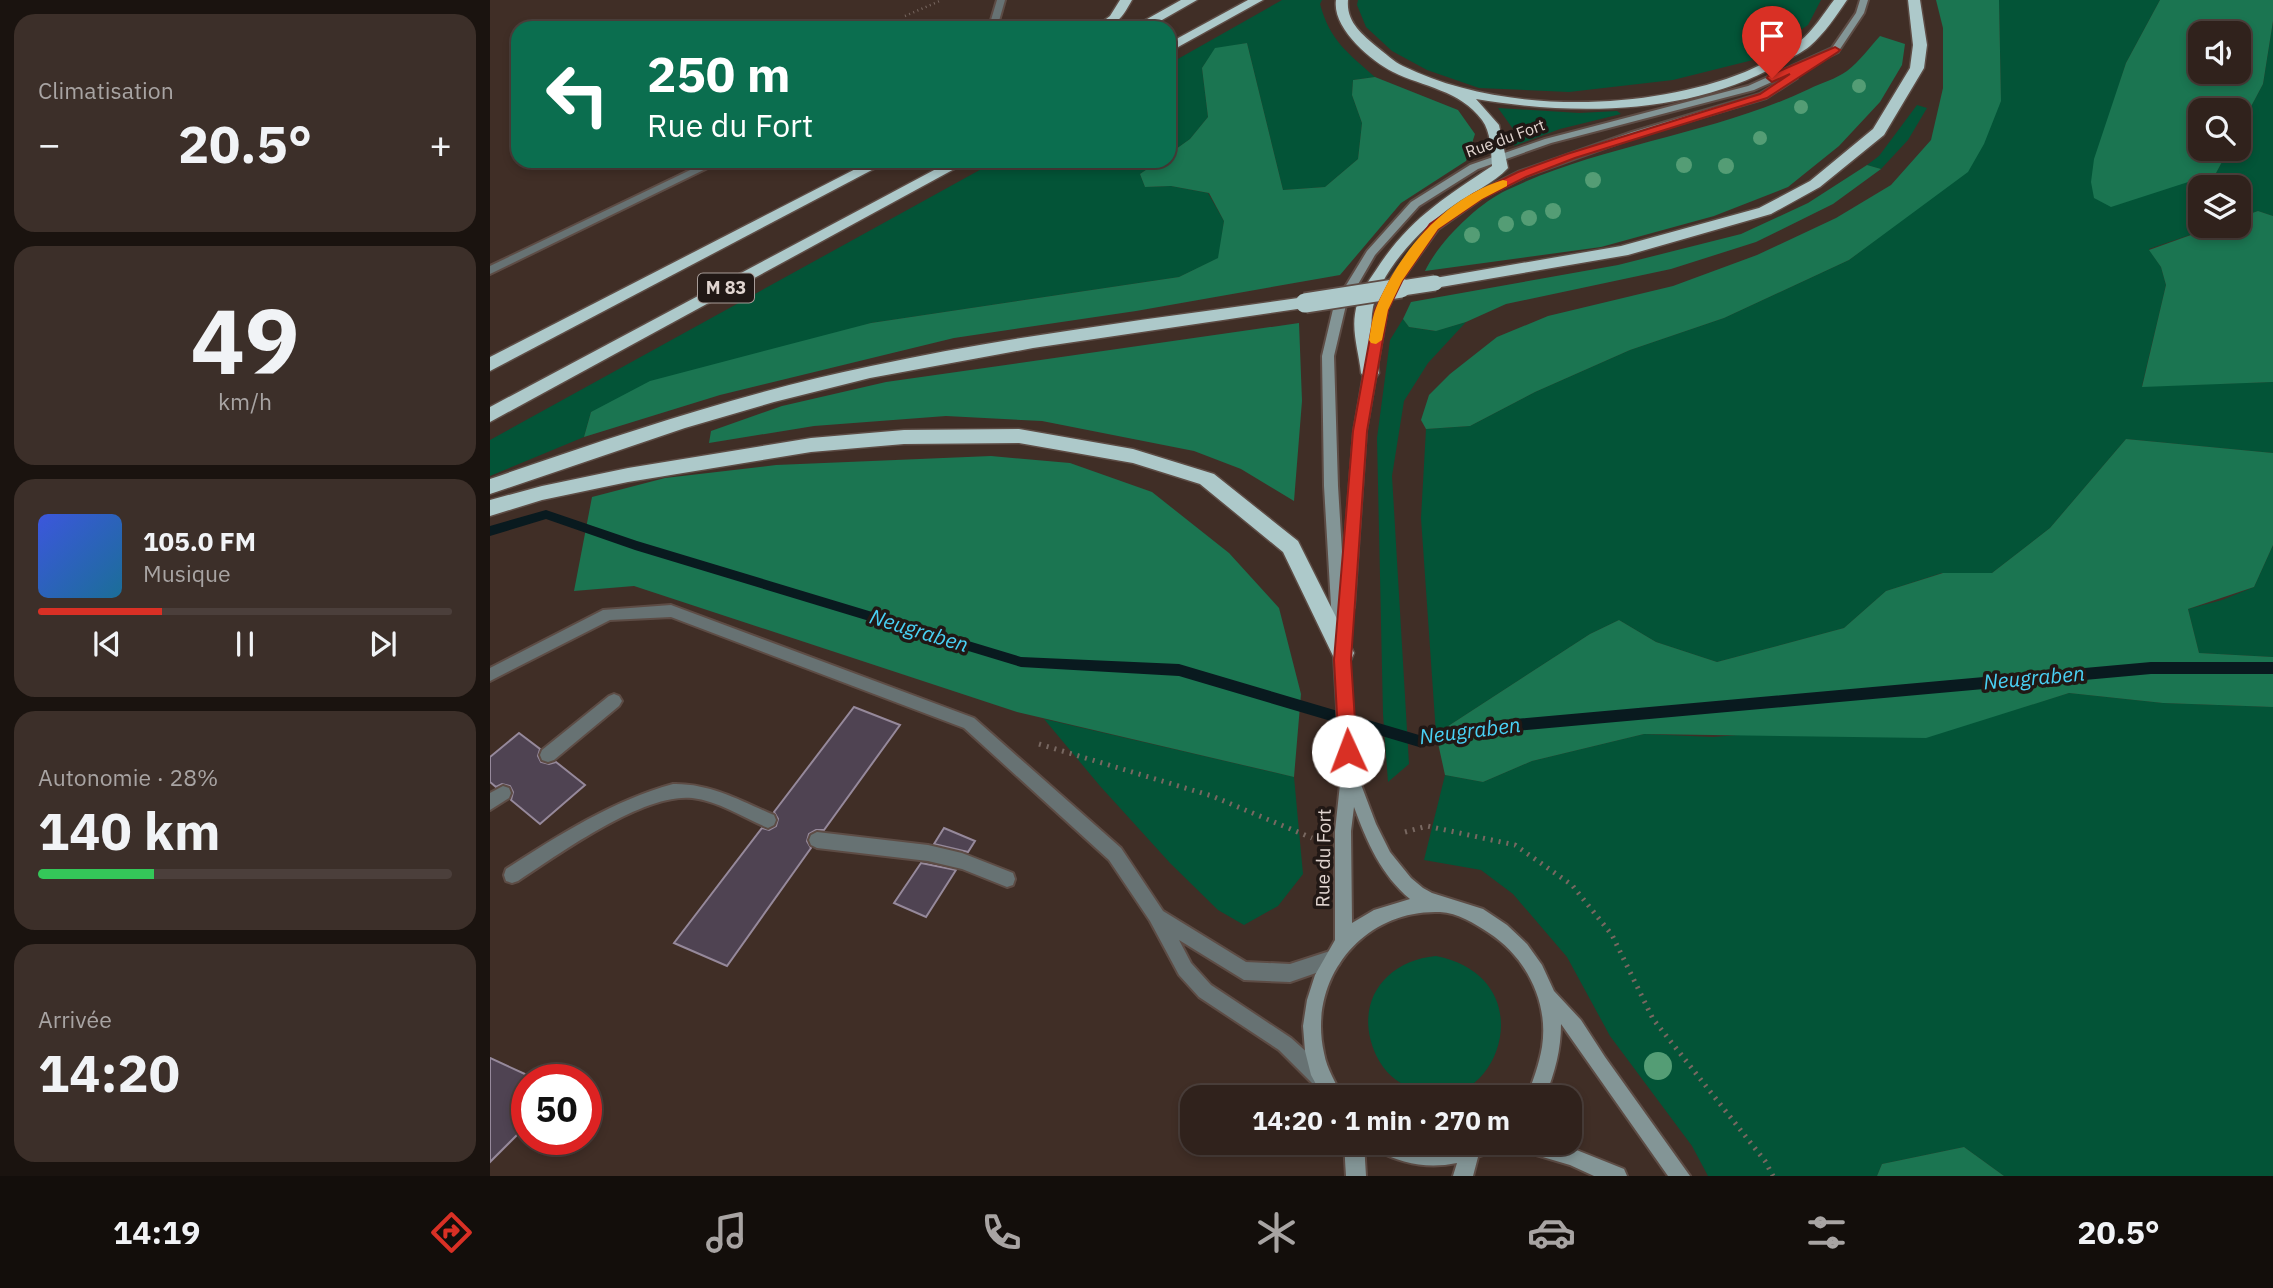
<!DOCTYPE html>
<html lang="fr">
<head>
<meta charset="utf-8">
<style>
  :root { --surface:#30221c; --page:#3c2f29; --text:#f1f3f6; --muted:#a8a4a3; --line:#4b3f3b; --accent:#d93025 }
  body { margin:0; font-family:"IBM Plex Sans",sans-serif; background:var(--page); color:var(--text); height:100vh; display:flex; flex-direction:column; font-size:26px; white-space:nowrap }
  * { box-sizing:border-box; margin:0 }
  p { font-size:23px; color:var(--muted) }
  .icon { flex:none; width:38px; height:38px; fill:none; stroke:currentColor; stroke-width:2; stroke-linecap:round; stroke-linejoin:round }
  .map { position:relative; flex:1; overflow:hidden }
  .details { display:flex; flex-direction:column; gap:14px; padding:14px; background:#1a130f; width:490px }
  .details>* { flex:none }
  .banner { position:absolute; left:21px; top:21px; width:665px; height:147px; border-radius:21px; box-shadow:0 4px 10px #0003,0 0 0 2px var(--line); background:#0b6e4f; color:#fff; overflow:hidden }
  .buttons { position:absolute; left:1698px; top:21px; display:grid; gap:14px }
  .buttons a { display:grid; place-items:center; width:63px; height:63px; border-radius:14px; background:var(--surface); box-shadow:0 4px 10px #0003,0 0 0 2px var(--line); font-size:35px }
  .speed { position:absolute; left:21px; top:1064px; display:flex; gap:14px; font-size:35px; font-weight:700; text-align:center }
  .speed>* { display:grid; place-content:center; width:91px; height:91px; border-radius:50%; background:var(--surface); box-shadow:0 4px 10px #0003,0 0 0 2px var(--line); line-height:1 }
  .speed .limit { border:10px solid #d22; background:#fff; color:#111 }
  .pin { position:absolute; display:grid; place-items:center; width:60px; height:60px; color:#fff; margin:-72px -30px; border-radius:50% 50% 50% 0; rotate:-45deg; box-shadow:0 0 7px #0007 }
  .pin .icon { rotate:45deg }
  .me { position:absolute; width:77px; margin:-38px; rotate:358deg; stroke-linejoin:round; filter:drop-shadow(0 0 5px #0008) }
  .turn { display:flex; align-items:center; gap:24px; height:147px; padding:0 21px; font-size:32px }
  .turn .icon { width:91px; height:91px; stroke-width:2.5 }
  .turn b { display:block; font-size:49px; line-height:60px }
  .big { font-size:52px; font-weight:800; line-height:1.1 }
  .details .card { flex:1; display:flex; flex-direction:column; justify-content:center; gap:10px; min-width:0; padding:0 24px; border-radius:21px; background:var(--page) }
  .details .dial { align-items:center; gap:0 }
  .dial b { font-size:91px; line-height:1 }
  .song { display:flex; align-items:center; gap:21px }
  .cover { width:84px; height:84px; border-radius:10px; background:linear-gradient(135deg,hsl(230 70% 55%),hsl(200 70% 35%)) }
  .played { height:7px; border-radius:4px; background:linear-gradient(90deg,var(--accent) 30%,var(--line) 30%) }
  .keys { display:flex; justify-content:space-around; direction:ltr }
  .heat { display:flex; justify-content:space-between; align-items:center; font-size:38px; direction:ltr }
  .charge { height:10px; border-radius:5px; background:linear-gradient(90deg,#34c759 28%,var(--line) 0) }
  .trip { position:absolute; left:690px; top:1085px; width:402px; height:70px; border-radius:21px; background:var(--surface); box-shadow:0 4px 10px #0003,0 0 0 2px var(--line); font-weight:800; line-height:70px; text-align:center }
  .tabs { display:flex; height:112px; justify-content:space-around; align-items:center; background:#130e0b; color:var(--muted) }
  .tabs .icon { width:49px; height:49px }
  .tabs .active { color:var(--accent) }
  .tabs b { font-size:32px; color:var(--text) }
  main { display:flex; flex:1; min-height:0 }
  .map>svg:first-child { display:block }
  .green { fill:#035437 }
  .forest { fill:#1b7551; fill-rule:evenodd }
  .lines { fill:none; stroke-linecap:round; stroke-linejoin:round }
  .stream { fill:#091a1f; fill-rule:evenodd }
  .building { fill:#4f4352; stroke:#96899b; stroke-width:2 }
  .lane-casing { stroke:#5d4c45; stroke-width:4 }
  .secondary-casing { stroke:#5d4c45; stroke-width:4 }
  .highway-casing { stroke:#5d4c45; stroke-width:3 }
  .path-far1 { stroke:#786861; stroke-width:2.5; stroke-dasharray:1 3.5; stroke-linecap:butt }
  .path { stroke:#786861; stroke-width:5; stroke-dasharray:2 6; stroke-linecap:butt }
  .lane { fill:#677273; fill-rule:evenodd }
  .secondary { fill:#839596; fill-rule:evenodd }
  .highway { fill:#adc9ca; fill-rule:evenodd }
  .highway-bridge-far1-casing { stroke:#5d4c45; stroke-width:18; stroke-linecap:butt }
  .highway-bridge-casing { stroke:#5d4c45; stroke-width:23; stroke-linecap:butt }
  .highway-bridge-far1 { stroke:#adc9ca; stroke-width:15 }
  .highway-bridge { stroke:#adc9ca; stroke-width:19 }
  .tree { fill:#549d75 }
  .route { fill:#d93025; stroke:#8d1f18; stroke-width:2 }
  .slow { fill:#f59e0b }
  .labels { text-anchor:middle; stroke-width:7; stroke-linejoin:round; paint-order:stroke }
  .far-street-label { font-size:16px; fill:#e1d5d0; stroke:#211815 }
  .shield { fill:#211815; stroke:#a79c98; stroke-width:2 }
  .shield-label { font-size:18px; font-weight:bold; fill:#e1d5d0 }
  .street-label { font-size:19px; fill:#e1d5d0; stroke:#211815 }
  .water-label { font-size:21px; font-style:italic; fill:#49d1f5; stroke:#211815 }
</style>
</head>
<body>
<main>
<section class="details">
<div class="card"><p>Climatisation</p>
<div class="heat"><a>−</a><b class="big">20.5°</b><a>+</a></div>
</div>
<div class="card dial"><b>49</b><p>km/h</p></div>
<div class="card">
<div class="song"><i class="cover"></i><div><b>105.0 FM</b><p>Musique</p></div></div>
<div class="played"></div>
<div class="keys"><svg class="icon" aria-label="previous" viewBox="0 0 24 24"><path d="M18 5L8 12l10 7zM5 5v14"/></svg><svg class="icon" aria-label="pause" viewBox="0 0 24 24"><path d="M8 5v14M16 5v14"/></svg><svg class="icon" aria-label="next" viewBox="0 0 24 24"><path d="M6 5l10 7-10 7zM19 5v14"/></svg></div>
</div>
<div class="card"><p>Autonomie · 28%</p><b class="big">140 km</b><div class="charge"></div></div>
<div class="card"><p>Arrivée</p><b class="big">14:20</b></div>
</section>
<div class="map">
<svg width="1783" height="1176" viewBox="0 0 1783 1176">
  <rect width="100%" height="100%" fill="#402e26"/>
  <g class="green">
    <path d="M792,0H832L830,4C840,41 858,53 885,77L863,80L862,95L872,123L868,159L835,187L793,190L757,43L725,49L712,68L718,117L700,139L679,154V64Z"/>
    <polygon points="868,0 1331,0 1318,25 1267,59 1183,80 1079,92 989,88 937,70 902,51 876,27 867,5"/>
    <polygon points="1509,0 1670,0 1636,63 1621,111 1726,173 1739,149 1748,149 1748,131 1773,84 1783,21 1783,216 1768,211 1748,218 1748,187 1710,187 1710,226 1726,226 1659,249 1671,267 1676,285 1652,386 1783,382 1783,453 1636,439 1560,528 1502,573 1452,573 1396,591 1354,628 1227,662 1166,642 1129,620 1100,634 946,734 931,518 936,429 980,426 1045,392 1140,350 1234,318 1359,260 1409,222 1511,101"/>
    <polygon points="1427,105 1437,108 1418,140 1391,169 1377,165 1389,156"/>
    <polygon points="1008,108 1089,113 1127,111 1131,114 1070,129 1024,146 1026,133"/>
    <polygon points="506,161 669,161 650,174 655,187 681,186 718,193 734,221 729,258 689,277 381,323 101,412 94,437 0,476 0,440"/>
    <polygon points="913,319 919,327 945,331 976,322 938,363 914,401 902,476 919,764 898,782 893,714 887,438 900,340"/>
    <polygon points="1783,545 1783,657 1709,653 1698,609 1732,600 1764,587"/>
    <polygon points="1579,693 1673,703 1783,707 1783,1176 1514,1176 1474,1147 1392,1164 1387,1176 1218,1176 1202,1146 1120,1036 1077,957 1023,894 991,870 934,860 955,775 993,782 1042,761 1154,734 1223,737 1510,714"/>
    <polygon points="554,719 804,777 813,874 788,906 754,925 728,910 680,863 610,786"/>
    <path d="M946,956C1061,979 1004,1127 924,1090C906,1082 894,1072 886,1055C863,1005 893,961 946,956Z"/>
  </g>
  <g class="forest">
    <polygon points="1446,0 1509,0 1511,101 1494,144 1478,172 1359,260 1234,318 1140,350 1045,392 980,426 936,429 931,420 939,395 960,374 1007,337 1058,316 1183,286 1267,255 1346,218 1401,185 1441,140 1453,88 1453,28"/>
    <path d="M1670,0H1783V21L1773,84L1748,131V110H1710V149H1739L1726,173L1621,207L1604,198L1601,182L1604,159L1636,63ZM1748,33V72H1710V33Z"/>
    <path d="M1390,36L1415,44L1412,65L1390,102L1349,146L1298,187L1224,216L1111,247L935,271C948,243 988,203 1017,190C1113,144 1222,135 1319,89C1331,83 1346,79 1357,71C1369,62 1380,47 1390,36Z"/>
    <polygon points="757,43 793,190 835,187 868,159 872,123 862,95 863,80 885,77 968,110 985,134 976,161 911,203 850,275 646,311 464,338 230,395 94,437 101,412 160,381 381,323 689,277 728,258 734,221 719,193 681,186 655,187 650,174 669,161 679,161 679,154 700,139 718,117 712,68 725,48"/>
    <polygon points="1377,165 1391,169 1343,204 1266,242 1181,269 1016,304 976,322 946,331 919,327 913,319 921,302 1128,265 1251,234 1318,203"/>
    <polygon points="1768,211 1783,216 1783,382 1652,387 1676,285 1671,267 1659,250 1726,226 1748,226 1748,218"/>
    <polygon points="809,323 812,401 804,501 751,469 704,451 552,421 456,416 324,426 219,443 221,431 292,406 396,382"/>
    <polygon points="1636,439 1783,453 1783,545 1764,587 1698,609 1709,653 1783,657 1783,707 1673,703 1579,693 1436,738 1154,734 1042,761 993,782 955,775 946,734 1100,634 1129,620 1166,642 1227,662 1354,628 1396,591 1453,573 1502,573 1560,528"/>
    <polygon points="501,456 580,463 662,492 739,553 789,608 811,694 804,777 527,712 144,586 84,591 102,497 175,478 286,465"/>
    <polygon points="1474,1147 1514,1176 1387,1176 1392,1164"/>
  </g>
  <g class="lines">
    <polygon class="stream" points="56,510 147,541 531,657 689,664 929,735 1003,721 1661,662 1783,662 1783,674 1661,674 1003,733 929,747 689,676 531,667 145,550 56,519 0,536 0,526"/>
  </g>
  <g class="building">
    <polygon points="364,707 410,725 334,830 326,830 319,834 317,841 321,848 237,966 184,943 272,828 279,830 286,826 288,819 284,812"/>
    <polygon points="29,733 50,749 48,756 51,762 59,764 66,762 95,785 50,824 21,800 23,792 20,786 12,784 6,787 0,782 0,757"/>
    <polygon points="454,828 485,841 478,852 444,844"/>
    <polygon points="431,863 466,870 436,917 404,903"/>
    <polygon points="0,1058 37,1075 37,1125 0,1162"/>
  </g>
  <g class="lines">
    <g class="lane-casing">
      <g id="lane">
        <polygon points="507,0 515,0 509,21 502,28 493,28 501,20"/>
        <polygon points="219,161 232,161 0,274 0,266"/>
        <polygon points="181,605 484,718 631,848 673,911 756,962 800,964 843,950 849,953 852,959 849,965 800,982 754,980 689,940 701,963 721,985 801,1038 839,1072 841,1079 839,1086 832,1088 825,1086 789,1050 709,997 689,975 660,921 619,860 474,728 181,617 120,620 0,681 0,668 113,610"/>
        <polygon points="124,694 129,696 132,701 129,706 64,760 58,762 52,760 50,755 52,750 119,696"/>
        <path d="M183,784C220,783 251,801 284,815L286,820L284,825L278,828C254,818 229,801 202,798C153,793 69,854 28,881L22,883L16,881L14,875L16,869C69,835 122,801 183,784Z"/>
        <polygon points="13,786 19,788 21,793 19,798 0,810 0,793"/>
        <polygon points="327,832 438,845 472,853 523,873 525,879 523,885 517,887 472,869 438,861 327,848 321,845 319,840 321,835"/>
      </g>
    </g>
    <g class="secondary-casing">
      <g id="secondary">
        <path d="M1370,0H1378L1374,13L1348,52L1342,55L1264,90L1061,143L988,169L929,206L885,255L856,305L844,356L848,486L853,568L864,431L885,310L900,280L940,225L984,194L1028,172L1142,132L1270,94L1299,76L1307,78L1276,98L1148,136L1036,176L992,198L948,229L911,281L897,310L876,431L864,607L862,611L856,612L867,774L886,824L900,852L921,878L933,888L942,893L993,909L1017,925L1037,944L1052,965L1064,991L1091,1020L1115,1057L1200,1176H1178L1071,1024C1071,1050 1065,1072 1055,1097H1037C1043,1080 1049,1065 1052,1047C1059,1002 1036,957 999,933C984,923 968,913 950,912C874,909 817,978 834,1053C837,1070 846,1082 852,1097H833L821,1075L815,1051L813,1026L817,1000L825,975L845,940V831L851,775L834,486L832,356L844,305L877,251L921,202L980,165L1055,139L1258,86L1342,48L1366,13ZM864,807C877,842 891,875 920,899L884,910L862,923L861,831Z"/>
        <polygon points="854,1143 874,1143 876,1176 856,1176"/>
        <path d="M883,1143C904,1142 923,1146 943,1146C965,1146 987,1142 1009,1143L1006,1150L988,1157L983,1176H963L967,1163C938,1169 912,1164 886,1150Z"/>
        <polygon points="1026,1143 1069,1143 1134,1169 1137,1176 1104,1176 1080,1165 1029,1150"/>
      </g>
    </g>
    <g class="highway-casing">
      <g id="highway">
        <path d="M630,0H642C632,18 626,28 604,28L620,16Z"/>
        <polygon points="691,0 707,0 658,28 641,28"/>
        <polygon points="758,0 773,0 679,52 679,43"/>
        <path d="M846,0H858C856,22 872,34 887,47C895,53 904,62 913,66C1010,114 1155,112 1255,72C1272,65 1295,52 1310,41C1323,31 1334,13 1344,0H1357C1347,15 1334,34 1320,46C1313,52 1302,57 1293,62C1202,115 1087,116 986,99L1009,125L1018,168C1004,183 981,193 964,205C933,226 886,274 882,314C880,333 886,354 889,373L886,377H874L871,373C869,354 862,333 865,314C867,298 877,283 886,270C918,220 954,198 1002,166C1001,151 1001,132 992,120C970,90 933,87 903,72C880,60 842,28 846,0Z"/>
        <polygon points="1418,0 1430,0 1437,45 1434,68 1394,135 1330,187 1281,214 1138,255 945,288 937,283 945,278 1131,246 1269,208 1320,181 1383,129 1420,68 1423,45"/>
        <polygon points="381,161 399,161 0,371 0,357"/>
        <polygon points="461,161 479,161 0,422 0,407"/>
        <path d="M815,297L821,299L823,303L821,307L543,348L380,378L284,402L195,428L0,494V479C125,436 251,393 381,366C524,335 670,318 815,297Z"/>
        <polygon points="529,429 643,449 724,474 808,541 864,653 861,660 853,662 845,660 793,552 710,484 643,463 529,443 414,444 321,452 138,482 52,500 0,516 0,500 52,486 138,468 321,438 414,430"/>
      </g>
    </g>
    <polyline class="path-far1" points="415,16 452,0"/>
    <g class="path">
      <polyline points="549,744 722,796 822,838"/>
      <polyline points="915,832 937,826 1025,845 1082,885 1122,935 1163,1019 1275,1161 1283,1176"/>
    </g>
    <use href="#lane" class="lane"/>
    <use href="#secondary" class="secondary"/>
    <use href="#highway" class="highway"/>
    <g class="highway-bridge-far1-casing">
      <polyline id="highway-bridge-far1" points="899,290 945,283"/>
    </g>
    <g class="highway-bridge-casing">
      <polyline id="highway-bridge" points="815,303 911,288"/>
    </g>
    <use href="#highway-bridge-far1" class="highway-bridge-far1"/>
    <use href="#highway-bridge" class="highway-bridge"/>
  </g>
  <g class="tree">
    <circle cx="1369" cy="86" r="7"/>
    <circle cx="1311" cy="107" r="7"/>
    <circle cx="1270" cy="138" r="7"/>
    <circle cx="1194" cy="165" r="8"/>
    <circle cx="1236" cy="166" r="8"/>
    <circle cx="1103" cy="180" r="8"/>
    <circle cx="1063" cy="211" r="8"/>
    <circle cx="1039" cy="218" r="8"/>
    <circle cx="1016" cy="224" r="8"/>
    <circle cx="982" cy="235" r="8"/>
    <circle cx="1168" cy="1066" r="14"/>
  </g>
  <polygon class="route" points="1345,47 1350,50 1348,52 1277,98 1085,158 1036,177 992,199 948,229 912,281 898,310 877,431 861,660 867,751 864,757 858,759 852,757 849,751 844,660 863,431 885,310 902,277 940,224 983,194 1028,172 1077,154 1270,94 1300,74 1282,82 1277,78 1278,76"/>
  <path class="slow" d="M1013,180L1017,181V186L992,199L948,229L912,281L898,310L892,340L886,344L881,343L879,340C881,329 882,318 886,308C908,253 955,198 1013,180Z"/>
  <g class="labels">
    <g class="far-street-label">
      <text transform="translate(1015 138) rotate(-20)" y="6">Rue du Fort</text>
    </g>
    <rect class="shield" x="208" y="273.5" width="56" height="29" rx="5"/>
    <g class="shield-label">
      <text x="236" y="294">M 83</text>
    </g>
    <g class="street-label">
      <text transform="translate(833 858) rotate(-89)" y="7">Rue du Fort</text>
    </g>
    <g class="water-label">
      <text transform="translate(429 631) rotate(17)" y="7">Neugraben</text>
      <text transform="translate(1544 678) rotate(-5)" y="7">Neugraben</text>
      <text transform="translate(980 731) rotate(-7)" y="7">Neugraben</text>
    </g>
  </g>
</svg>
<div class="buttons">
<a><svg class="icon" aria-label="sound" viewBox="0 0 24 24"><path d="M4 9h4l5-4v14l-5-4H4zM17 9q2 3 0 6"/></svg></a>
<a><svg class="icon" aria-label="search" viewBox="0 0 24 24"><circle cx="10" cy="10" r="6"/><path d="M15 15l6 6"/></svg></a>
<a><svg class="icon" aria-label="layers" viewBox="0 0 24 24"><path d="M12 4l9 5-9 5-9-5zM3 14l9 5 9-5"/></svg></a>
</div>
<div class="speed"><div class="limit">50</div></div>
<div class="pin" style="left:1282px;top:78px;background:#d93025"><svg class="icon" aria-label="arrive" viewBox="0 0 24 24"><path d="M6 21V4h12l-3 4 3 4H6"/></svg></div>
<svg class="me" style="left:858px;top:751px" viewBox="-20 -20 40 40"><circle r="19" fill="#fff"/><path d="M0-13L10 11 0 6-10 11z" fill="#d93025"/></svg>
<div class="trip">14:20 · 1 min · 270 m</div>
<div class="banner">
<div class="turn"><svg class="icon" aria-label="left" viewBox="0 0 24 24"><path d="M17 20v-9H6M10 6l-5 5 5 5"/></svg><div><b>250 m</b>Rue du Fort</div></div>
</div>
</div>
</main>
<nav class="tabs">
<b>14:19</b>
<svg class="icon active" aria-label="directions" viewBox="0 0 24 24"><path d="M12 3l9 9-9 9-9-9zM9 14v-3h6M13 9l2 2-2 2"/></svg>
<svg class="icon" aria-label="music" viewBox="0 0 24 24"><path d="M9 18V5l10-2v13"/><circle cx="6" cy="18" r="3"/><circle cx="16" cy="16" r="3"/></svg>
<svg class="icon" aria-label="phone" viewBox="0 0 24 24"><path d="M5 4h4l2 5-3 2q2 4 5 5l2-3 5 2v4C11 20 4 13 5 4z"/></svg>
<svg class="icon" aria-label="climate" viewBox="0 0 24 24"><path d="M12 3v18M4 7l16 10M4 17L20 7"/></svg>
<svg class="icon" aria-label="car" viewBox="0 0 24 24"><path d="M5 17H2v-5l4-1 3-4h7l3 4 3 1v5h-3M9 17h6M6 11h13"/><circle cx="7" cy="17" r="2"/><circle cx="17" cy="17" r="2"/></svg>
<svg class="icon" aria-label="filters" viewBox="0 0 24 24"><path d="M4 7h16M4 17h16"/><circle cx="9" cy="7" r="2"/><circle cx="15" cy="17" r="2"/></svg>
<b>20.5°</b>
</nav>
</body>
</html>
